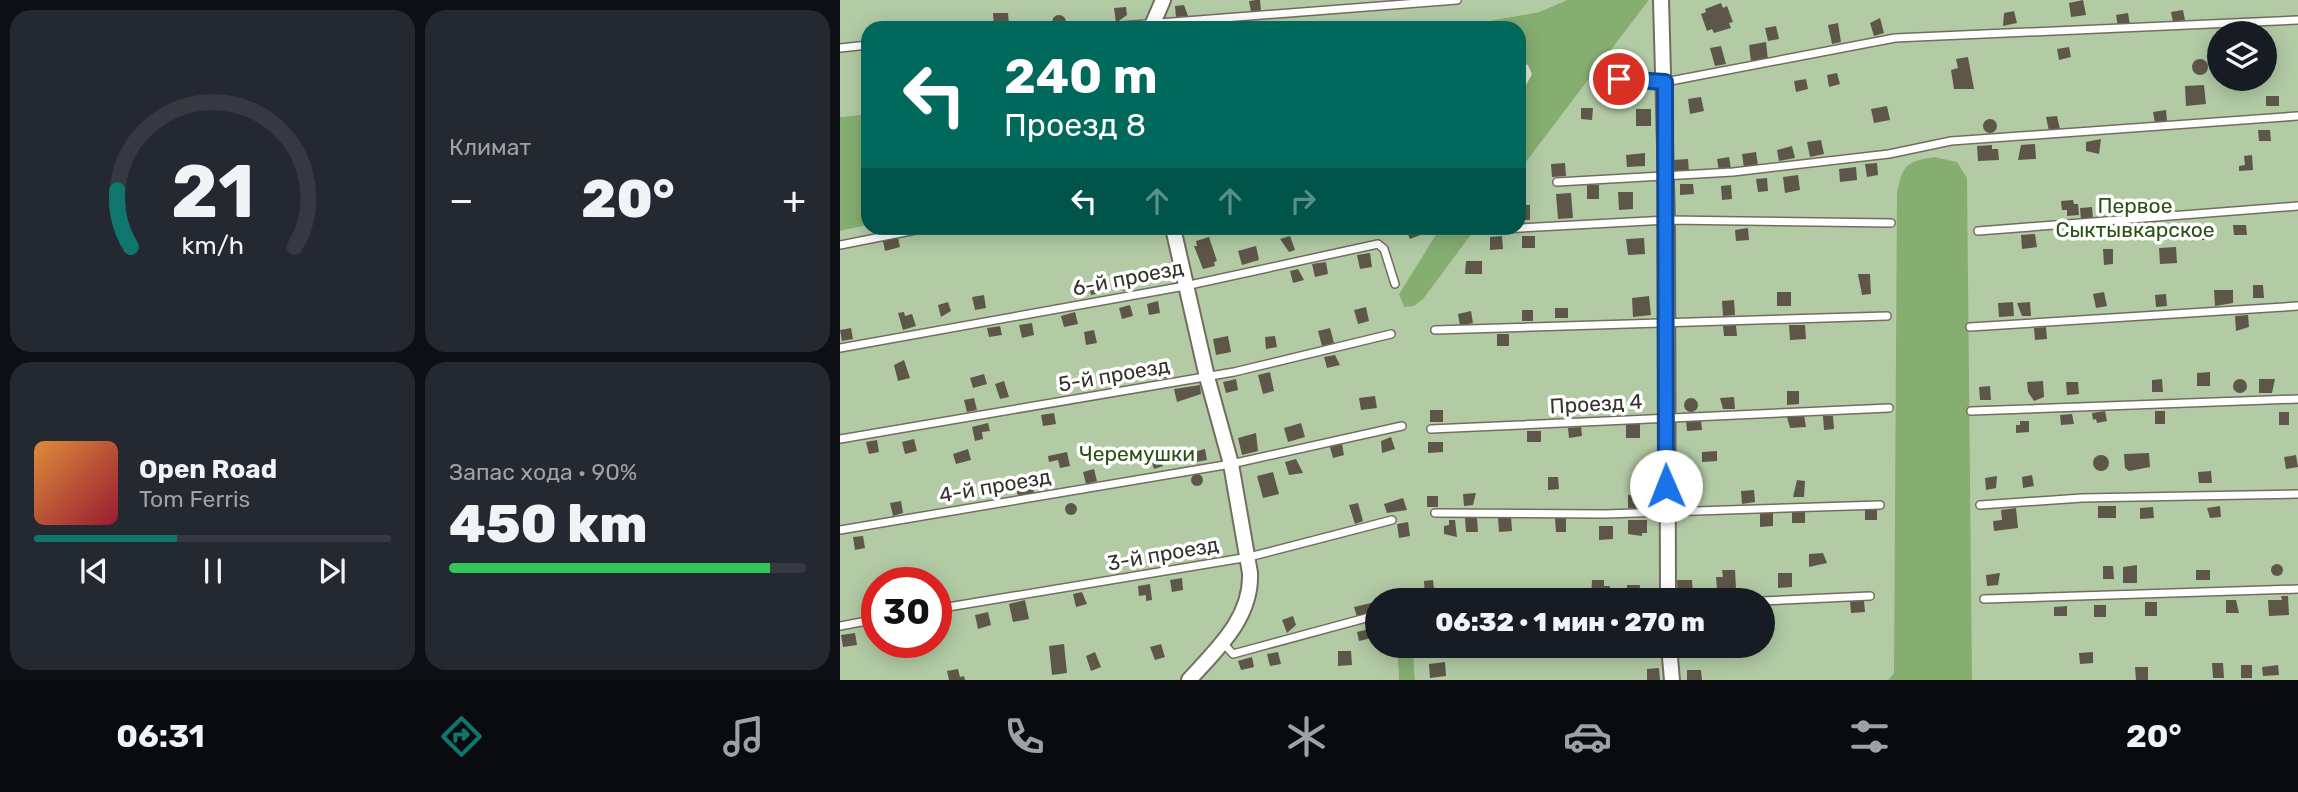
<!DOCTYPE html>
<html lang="ru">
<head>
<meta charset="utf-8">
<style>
  :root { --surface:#171b24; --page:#242831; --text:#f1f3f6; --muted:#9ea1a6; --line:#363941; --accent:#0f766e }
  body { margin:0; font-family:Rubik,sans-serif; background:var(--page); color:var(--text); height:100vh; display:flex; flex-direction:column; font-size:26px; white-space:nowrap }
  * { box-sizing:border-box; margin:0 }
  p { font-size:23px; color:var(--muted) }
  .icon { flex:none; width:38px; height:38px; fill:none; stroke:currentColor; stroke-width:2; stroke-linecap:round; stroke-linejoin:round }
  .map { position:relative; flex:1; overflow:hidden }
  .drawer { display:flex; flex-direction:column; gap:10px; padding:10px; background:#0d0f14; width:840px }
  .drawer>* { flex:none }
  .top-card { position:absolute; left:21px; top:21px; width:665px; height:214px; border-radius:21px; box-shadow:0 4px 18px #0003; background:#00695c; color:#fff; overflow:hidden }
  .buttons { position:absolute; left:1367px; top:21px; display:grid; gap:14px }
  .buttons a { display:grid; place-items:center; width:70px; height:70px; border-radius:50%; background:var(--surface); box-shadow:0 4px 18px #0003; font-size:35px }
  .speed { position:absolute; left:21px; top:567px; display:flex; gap:14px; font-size:35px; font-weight:700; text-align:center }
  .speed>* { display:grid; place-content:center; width:91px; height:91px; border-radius:50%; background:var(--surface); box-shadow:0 4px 18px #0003; line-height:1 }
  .speed .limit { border:10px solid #d22; background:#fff; color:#111 }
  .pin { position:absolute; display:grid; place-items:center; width:60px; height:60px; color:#fff; margin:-30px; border:4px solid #fff; border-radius:50%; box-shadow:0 2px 7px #0007 }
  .me { position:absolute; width:77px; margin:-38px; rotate:359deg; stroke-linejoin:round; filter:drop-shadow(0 0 5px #0008) }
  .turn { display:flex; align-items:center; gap:24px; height:147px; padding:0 28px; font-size:32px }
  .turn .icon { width:91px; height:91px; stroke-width:2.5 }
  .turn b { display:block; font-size:49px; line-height:60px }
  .lanes { display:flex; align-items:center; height:66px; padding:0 28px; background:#0003; justify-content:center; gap:35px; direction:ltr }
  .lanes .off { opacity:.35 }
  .big { font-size:52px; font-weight:800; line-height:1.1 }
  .drawer .card { flex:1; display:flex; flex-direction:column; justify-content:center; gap:10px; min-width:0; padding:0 24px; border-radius:21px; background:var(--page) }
  .drawer .dial { align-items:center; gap:0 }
  .dial svg { height:182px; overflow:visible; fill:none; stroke:var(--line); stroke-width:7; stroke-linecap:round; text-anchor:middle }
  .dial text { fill:var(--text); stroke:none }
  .song { display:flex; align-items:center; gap:21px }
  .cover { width:84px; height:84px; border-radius:10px; background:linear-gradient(135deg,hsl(30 70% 55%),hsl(350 70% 35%)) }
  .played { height:7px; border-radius:4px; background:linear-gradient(90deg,var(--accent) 40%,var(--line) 40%) }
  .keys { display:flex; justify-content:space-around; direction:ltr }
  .heat { display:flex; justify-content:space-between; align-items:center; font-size:38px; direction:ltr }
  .charge { height:10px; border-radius:5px; background:linear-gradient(90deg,#34c759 90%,var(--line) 0) }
  .drawer .tiles { flex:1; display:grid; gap:10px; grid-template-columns:repeat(2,1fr) }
  .trip { position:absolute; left:525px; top:588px; width:410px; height:70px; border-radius:35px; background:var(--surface); box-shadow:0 4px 18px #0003; font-weight:800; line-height:70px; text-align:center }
  .tabs { display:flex; height:112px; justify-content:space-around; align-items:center; background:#090b0e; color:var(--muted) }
  .tabs .icon { width:49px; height:49px }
  .tabs .active { color:var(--accent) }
  .tabs b { font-size:32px; color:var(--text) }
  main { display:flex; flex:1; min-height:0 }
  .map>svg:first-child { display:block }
  .green { fill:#b2cba5; fill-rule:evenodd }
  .forest { fill:#86ae71 }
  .building { fill:#5e5749 }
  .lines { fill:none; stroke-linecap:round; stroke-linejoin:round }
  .service-casing { stroke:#746d5f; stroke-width:10 }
  .minor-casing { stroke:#746d5f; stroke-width:18 }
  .service { stroke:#fff; stroke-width:7 }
  .minor { stroke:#fff; stroke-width:14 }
  .route-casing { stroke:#114b97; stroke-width:18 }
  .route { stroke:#1a73e8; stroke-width:12 }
  .labels { text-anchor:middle; stroke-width:7; stroke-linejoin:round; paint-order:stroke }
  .park-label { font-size:21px; fill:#2a5010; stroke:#fff }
  .street-label { font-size:21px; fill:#35322c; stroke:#fff }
</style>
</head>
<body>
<main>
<section class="drawer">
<div class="tiles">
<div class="card dial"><svg viewBox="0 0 100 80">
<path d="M14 69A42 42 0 1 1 86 69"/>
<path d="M14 69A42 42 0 0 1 8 44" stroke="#0f766e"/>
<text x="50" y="56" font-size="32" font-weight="700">21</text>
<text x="50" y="72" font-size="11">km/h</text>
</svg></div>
<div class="card"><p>Климат</p>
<div class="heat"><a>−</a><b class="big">20°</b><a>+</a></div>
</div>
<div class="card">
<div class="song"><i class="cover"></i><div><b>Open Road</b><p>Tom Ferris</p></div></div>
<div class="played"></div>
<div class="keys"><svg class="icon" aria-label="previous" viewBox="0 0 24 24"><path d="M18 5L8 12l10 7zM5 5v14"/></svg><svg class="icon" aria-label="pause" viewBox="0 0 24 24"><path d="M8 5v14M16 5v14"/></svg><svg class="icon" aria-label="next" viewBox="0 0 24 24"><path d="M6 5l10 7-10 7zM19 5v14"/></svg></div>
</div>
<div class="card"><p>Запас хода · 90%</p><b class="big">450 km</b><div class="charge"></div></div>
</div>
</section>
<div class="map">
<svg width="1458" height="680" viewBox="0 0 1458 680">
  <rect width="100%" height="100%" fill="#eae2d2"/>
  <g class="green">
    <polygon points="0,0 727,0 699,12 610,28 28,28 28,114 0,117"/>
    <path d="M809,0H1458V680H1132L1130,677L1054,673L1048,680H575L573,650L570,646H922V600H537V646H557L559,680H0V231L28,225V228H600L559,294L584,298L636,228H679V171ZM1379,33H1424V79H1379ZM37,583H96V642H37Z"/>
  </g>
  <g class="forest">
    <polygon points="727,0 809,0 679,171 679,98 692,74 688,65 679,62 679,28 610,28 699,12"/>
    <polygon points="28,114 28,225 0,231 0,117"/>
    <path d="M1094,157L1117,162L1127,178L1132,680H1048L1054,673L1057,193C1063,164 1066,162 1094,157Z"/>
    <polygon points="600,228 636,228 584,298 574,306 564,307 559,294"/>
    <polygon points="557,646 570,646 573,650 575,680 559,680"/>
  </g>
  <g class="building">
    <polygon points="416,0 420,0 421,11 411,12 409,1"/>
    <polygon points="1243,0 1246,15 1231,17 1229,3"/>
    <polygon points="881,3 883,8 887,6 893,22 889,23 891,28 874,33 872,29 867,31 861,14 866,12 865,9"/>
    <polygon points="344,5 348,16 336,17 335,6"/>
    <polygon points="286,7 287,15 276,23 274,8"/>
    <polygon points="1343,10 1345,20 1333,22 1331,12"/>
    <polygon points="1174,11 1177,23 1163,26 1164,13"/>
    <polygon points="153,13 168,13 169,26 154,27"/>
    <polygon points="1288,13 1290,25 1278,27 1276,15"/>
    <circle cx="219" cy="22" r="7"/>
    <polygon points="1040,18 1044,33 1034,36 1030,23"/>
    <polygon points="998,23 1001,42 992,44 988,25"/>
    <polygon points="936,26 939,39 928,41 925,28"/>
    <polygon points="926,42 928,60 911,62 909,45"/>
    <polygon points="881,46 886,64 875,66 870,48"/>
    <polygon points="1229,47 1231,57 1219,60 1217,49"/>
    <rect x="775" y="50" width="11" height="14"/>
    <polygon points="1128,57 1134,89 1114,89 1111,70 1118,68 1116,59"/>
    <circle cx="1360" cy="67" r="8"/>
    <polygon points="997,73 1000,84 989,87 987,75"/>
    <polygon points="966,79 968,89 956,92 954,81"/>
    <polygon points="1364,85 1366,104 1346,106 1345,86"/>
    <rect x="1426" y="96" width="13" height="10"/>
    <polygon points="861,97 864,111 850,114 848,99"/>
    <polygon points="1047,106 1050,120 1034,123 1031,109"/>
    <polygon points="741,108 753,108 752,120 741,119"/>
    <rect x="796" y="109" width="15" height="17"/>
    <polygon points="1326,110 1327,121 1315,123 1313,112"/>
    <polygon points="1217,116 1220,129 1209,131 1206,117"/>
    <circle cx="1150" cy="126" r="7"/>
    <polygon points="1418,130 1430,130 1431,141 1419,141"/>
    <polygon points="1261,139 1259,154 1246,151 1246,142"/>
    <polygon points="981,140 984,154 970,157 967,142"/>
    <polygon points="1195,144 1196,159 1178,160 1181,145"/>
    <polygon points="1152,145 1152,149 1158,149 1159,160 1138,161 1137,146"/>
    <polygon points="952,146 955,158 939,161 937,150"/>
    <polygon points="916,152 918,166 904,168 902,154"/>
    <polygon points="805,153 805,166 787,167 786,155"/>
    <polygon points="1412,155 1413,170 1399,171 1399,166 1405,165 1404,156"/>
    <polygon points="889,157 891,169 879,171 877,159"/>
    <polygon points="848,159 849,172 834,173 833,160"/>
    <polygon points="725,163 726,176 712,177 711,164"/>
    <polygon points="1037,163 1038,175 1027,177 1025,164"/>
    <polygon points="1016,167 1017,180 1000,182 999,169"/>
    <polygon points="958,175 960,190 945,193 943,177"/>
    <polygon points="927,178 928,191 918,192 916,179"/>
    <polygon points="840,184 853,184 854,194 840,195"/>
    <rect x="747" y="185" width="12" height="14"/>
    <polygon points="891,185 892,199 882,200 881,186"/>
    <polygon points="778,192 793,192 793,209 779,210"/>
    <polygon points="731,193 733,218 718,219 716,194"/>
    <polygon points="1233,200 1234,204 1238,204 1239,215 1227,216 1227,210 1222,210 1221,201"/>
    <rect x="679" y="205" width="11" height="15"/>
    <polygon points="1252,207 1253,219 1241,220 1240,208"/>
    <polygon points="1393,225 1406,225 1407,235 1394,235"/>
    <polygon points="1370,226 1372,240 1362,240 1361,227"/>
    <polygon points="565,228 581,228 583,234 570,239"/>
    <polygon points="908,228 909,240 896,241 895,230"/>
    <polygon points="1195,234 1197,247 1182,249 1181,235"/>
    <polygon points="450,236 455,250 449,252 440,239"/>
    <polygon points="662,236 663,249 650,250 650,237"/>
    <rect x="682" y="236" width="13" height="12"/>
    <polygon points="369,237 377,261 374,262 375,266 363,269 354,246 357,246 356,241"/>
    <polygon points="58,238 60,247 45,251 43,241"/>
    <polygon points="804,238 805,254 788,255 786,239"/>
    <polygon points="416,246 419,260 402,265 398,251"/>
    <polygon points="1336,247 1337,263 1320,264 1319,248"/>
    <polygon points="1263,249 1273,249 1273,264 1264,265"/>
    <polygon points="530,253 532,267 520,269 517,255"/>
    <polygon points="626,261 642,261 642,274 625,274"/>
    <polygon points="486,262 488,274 475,277 472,264"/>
    <polygon points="458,269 464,280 453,283 450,271"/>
    <polygon points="290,272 295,287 283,291 278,281 282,279 281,275"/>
    <polygon points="1018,274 1030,274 1031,294 1022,295"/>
    <polygon points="257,281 260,293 251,295 248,283"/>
    <polygon points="1413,285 1423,285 1424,298 1413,298"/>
    <polygon points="1374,290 1393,290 1393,303 1375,306"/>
    <rect x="937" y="292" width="14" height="14"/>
    <polygon points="1264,292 1267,306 1256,308 1253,294"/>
    <polygon points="1326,294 1327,306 1316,307 1315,295"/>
    <polygon points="144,295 146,308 135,310 132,297"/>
    <polygon points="809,296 811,315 793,317 792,298"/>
    <polygon points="894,300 895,315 883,316 882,301"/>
    <polygon points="318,301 320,313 309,315 307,304"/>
    <polygon points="108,302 111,311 101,317 98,305"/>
    <polygon points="1173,302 1174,316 1159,317 1158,303"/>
    <polygon points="1190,302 1191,316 1182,316 1177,303"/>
    <polygon points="290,305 293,316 282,319 279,308"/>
    <polygon points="526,307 529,321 518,324 514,310"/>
    <rect x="715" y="308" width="13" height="10"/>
    <rect x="682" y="310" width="11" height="11"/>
    <polygon points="631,311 633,323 620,326 618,314"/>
    <polygon points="64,312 65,316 72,314 76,326 63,330 58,313"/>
    <polygon points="235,312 238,324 224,327 221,316"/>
    <polygon points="1408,315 1409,327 1396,331 1395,316"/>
    <polygon points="192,323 194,335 182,338 179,325"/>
    <polygon points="896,325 897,336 884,336 883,326"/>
    <polygon points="949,325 965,325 966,339 950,340"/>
    <polygon points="160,326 162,335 149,337 147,328"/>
    <polygon points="1206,327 1207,339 1195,340 1194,328"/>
    <polygon points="11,328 13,339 2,341 0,330"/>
    <polygon points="490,328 494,343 482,346 478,331"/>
    <polygon points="254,330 257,343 246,345 244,332"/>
    <rect x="657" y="334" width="12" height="12"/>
    <polygon points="388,336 391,352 376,355 373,339"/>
    <polygon points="435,336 437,347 426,349 425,337"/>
    <polygon points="495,355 500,365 487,368 484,357"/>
    <polygon points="64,360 70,378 58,381 54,365"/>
    <polygon points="326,365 329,377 319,380 317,367"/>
    <polygon points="430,372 434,391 423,394 418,375"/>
    <polygon points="1370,372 1370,386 1357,386 1357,373"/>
    <polygon points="144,374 147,384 133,388 130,378"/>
    <circle cx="1400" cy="386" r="7"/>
    <polygon points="396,379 398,390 386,393 383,382"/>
    <polygon points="1322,379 1323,392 1312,392 1312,380"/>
    <polygon points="1419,379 1435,379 1432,393 1419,393"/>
    <polygon points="164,381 169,397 160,399 155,384"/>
    <polygon points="1203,381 1204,397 1194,401 1188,392 1187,382"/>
    <polygon points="1226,382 1238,382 1239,394 1227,395"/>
    <polygon points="360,385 361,394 337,402 334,389"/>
    <polygon points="1150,386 1151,400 1140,400 1139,387"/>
    <polygon points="947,391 959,391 959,404 947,405"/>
    <polygon points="535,396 537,408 521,410 519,398"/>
    <polygon points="894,397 895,409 883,409 880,398"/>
    <polygon points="134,398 137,410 127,412 124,400"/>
    <circle cx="851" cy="405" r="7"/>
    <rect x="590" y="410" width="13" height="12"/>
    <polygon points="1265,411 1267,421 1257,423 1256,419 1253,420 1252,413"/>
    <rect x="1315" y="411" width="10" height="13"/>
    <rect x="1439" y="412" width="10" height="13"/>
    <polygon points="214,413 216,424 203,426 201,415"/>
    <polygon points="1232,414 1234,424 1221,425 1220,415"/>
    <polygon points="964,415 966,427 950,428 947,417"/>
    <polygon points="983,416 993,416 994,429 984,430"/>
    <polygon points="861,420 862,430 847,431 846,421"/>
    <polygon points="1180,421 1189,421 1189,432 1176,433 1176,425 1180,425"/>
    <polygon points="148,423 150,431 142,432 143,439 135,441 132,427"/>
    <polygon points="461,423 465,437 448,442 444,428"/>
    <rect x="786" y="423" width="14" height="15"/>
    <polygon points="741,427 742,436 729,438 728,428"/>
    <rect x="687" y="431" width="14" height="11"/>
    <polygon points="416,433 418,451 402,455 398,438"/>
    <polygon points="551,437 555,449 542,453 541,441"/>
    <polygon points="74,439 77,451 65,454 62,442"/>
    <polygon points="37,440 39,452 29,454 26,442"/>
    <polygon points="588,442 603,442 603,452 588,453"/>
    <polygon points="502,444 504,455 493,458 490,447"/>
    <polygon points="128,449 131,460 116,464 113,454"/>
    <polygon points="365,449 367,460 356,462 353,452"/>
    <polygon points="316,451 323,466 314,469 309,453"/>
    <polygon points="877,451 877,461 862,462 862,452"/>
    <polygon points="227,452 230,466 220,468 218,460 209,462 208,456"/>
    <polygon points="1309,453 1310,467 1289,471 1285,468 1284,454"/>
    <circle cx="1261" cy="463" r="8"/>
    <polygon points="1456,455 1458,467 1446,469 1444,457"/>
    <polygon points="456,459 463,473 449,475 445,462"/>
    <polygon points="254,469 257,481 246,484 243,472"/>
    <polygon points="1371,471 1372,483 1359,483 1358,472"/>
    <polygon points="433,472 439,494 423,498 417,476"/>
    <circle cx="357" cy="480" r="6"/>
    <polygon points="1192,475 1194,486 1183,488 1182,477"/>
    <polygon points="1157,476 1156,488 1146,490 1145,478"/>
    <polygon points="708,477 718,477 719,489 708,490"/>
    <polygon points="957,480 965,481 964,497 953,497"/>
    <polygon points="193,485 194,494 179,498 176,489"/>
    <polygon points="914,490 915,502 902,504 901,491"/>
    <polygon points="636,493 633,505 624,506 623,494"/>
    <rect x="788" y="495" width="10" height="13"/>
    <rect x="587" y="496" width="11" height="11"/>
    <polygon points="563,498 567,510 547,513 544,504"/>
    <polygon points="61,501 63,513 53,516 50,503"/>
    <circle cx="231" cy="509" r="6"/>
    <polygon points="518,503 523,521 515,524 509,505"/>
    <rect x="1258" y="506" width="18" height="12"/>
    <polygon points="1380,506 1381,517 1370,518 1367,508"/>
    <polygon points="1313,507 1314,518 1300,519 1300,508"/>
    <polygon points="1176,508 1178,528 1154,531 1153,521 1162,520 1161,510"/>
    <rect x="1025" y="510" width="12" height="10"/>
    <rect x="952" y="511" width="13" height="12"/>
    <polygon points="920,513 933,513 933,526 920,527"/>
    <polygon points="671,516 672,531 659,532 658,517"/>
    <polygon points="726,517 726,532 716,532 715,518"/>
    <polygon points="625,518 637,518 638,532 626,532"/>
    <polygon points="609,520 615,520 617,537 604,534 604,526 609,525"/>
    <polygon points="788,520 807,520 807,533 802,533 802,536 788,534"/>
    <polygon points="568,522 570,536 559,538 557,524"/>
    <polygon points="759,526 773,526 773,539 759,540"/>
    <polygon points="23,536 25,548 15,550 13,537"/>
    <polygon points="337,549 340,560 329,562 327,551"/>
    <polygon points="983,553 987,563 969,567 969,554"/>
    <circle cx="1437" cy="570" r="6"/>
    <polygon points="1297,565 1297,583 1283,583 1283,567"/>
    <polygon points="1263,566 1273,566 1274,579 1263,579"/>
    <polygon points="882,570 895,570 896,588 877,589 876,577 883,577"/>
    <rect x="1356" y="570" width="14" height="10"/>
    <polygon points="938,573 952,573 952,587 938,588"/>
    <polygon points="1160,573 1158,585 1147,586 1146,575"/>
    <polygon points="342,578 343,590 332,592 330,580"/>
    <polygon points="593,580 595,596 585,597 584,581"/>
    <polygon points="752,580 764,580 764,586 770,586 769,600 751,599"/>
    <polygon points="837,580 852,580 853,595 838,595"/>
    <polygon points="310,584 312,600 306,601 306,595 299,596 298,586"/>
    <polygon points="787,585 800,585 799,597 787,597"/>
    <polygon points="242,592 247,604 236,607 233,594"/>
    <polygon points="1441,596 1448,596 1449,615 1429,616 1428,600 1442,600"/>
    <polygon points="185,600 189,619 173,622 169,604"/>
    <polygon points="1386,600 1396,600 1399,613 1386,613"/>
    <polygon points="1010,601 1024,601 1025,612 1011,613"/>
    <rect x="1305" y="602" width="12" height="14"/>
    <polygon points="531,603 534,613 517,617 514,607"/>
    <rect x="1254" y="605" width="12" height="12"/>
    <polygon points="1227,606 1227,616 1214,616 1214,607"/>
    <polygon points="148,612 151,625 138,629 135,615"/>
    <polygon points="453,616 456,625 447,633 442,620"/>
    <polygon points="530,629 532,638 519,641 517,632"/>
    <polygon points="15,633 17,645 3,647 1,635"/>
    <polygon points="224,644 227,673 212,675 209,646"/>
    <polygon points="321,644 325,657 315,660 310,647"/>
    <polygon points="498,651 511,651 512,665 498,666"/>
    <polygon points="255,652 261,667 251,671 246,656"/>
    <polygon points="438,652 441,664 430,666 427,654"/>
    <polygon points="1253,652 1253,663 1240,664 1239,653"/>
    <polygon points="412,657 414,667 401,670 398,661"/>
    <polygon points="605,662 606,676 590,678 589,664"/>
    <polygon points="1372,663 1383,663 1384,678 1373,678"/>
    <rect x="1401" y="665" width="11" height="13"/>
    <polygon points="1438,665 1439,675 1423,676 1422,667"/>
    <polygon points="1295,667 1308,667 1308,680 1296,680"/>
    <polygon points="819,668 820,680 807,680 807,669"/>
    <polygon points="118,669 120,677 124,676 125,680 109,680 107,671"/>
    <polygon points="847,670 861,670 862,680 847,680"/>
  </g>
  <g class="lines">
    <g class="service-casing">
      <g id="service">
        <polyline points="255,28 617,0"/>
        <polyline points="0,48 28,45"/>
        <polyline points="779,79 825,82 1055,38 1458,20"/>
        <polyline points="717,182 893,172 1049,154 1111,141 1458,116"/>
        <polyline points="643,230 827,220 1051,223"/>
        <polyline points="1138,231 1458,206"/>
        <polyline points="0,245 86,228"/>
        <polyline points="1130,327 1458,306"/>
        <polyline points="595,330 1047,316"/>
        <polyline points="0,348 345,286 538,244 544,249 555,284"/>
        <polyline points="1131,411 1458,399"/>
        <polyline points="591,429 1049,408"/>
        <polyline points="0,439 394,372 551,334"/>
        <polyline points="1140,505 1242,498 1458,494"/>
        <polyline points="595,513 765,514 1040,505"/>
        <polyline points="0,530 391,464 562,426"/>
        <polyline points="1144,599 1458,589"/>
        <polyline points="922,601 1030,596"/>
        <polyline points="96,609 409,557 552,520"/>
        <polyline points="0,626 37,619"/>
        <polyline points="383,643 393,654 537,615"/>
      </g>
    </g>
    <g class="minor-casing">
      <g id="minor">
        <polyline points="821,0 827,220 828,600"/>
        <polyline points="311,28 323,0"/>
        <path d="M333,228L367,377L391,464L410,573C412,618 377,649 349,680"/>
        <polyline points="829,646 832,680"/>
      </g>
    </g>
    <use href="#service" class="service"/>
    <use href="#minor" class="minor"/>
  </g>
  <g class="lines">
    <g class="route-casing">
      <polyline id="route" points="779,79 825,82 826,486"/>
    </g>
    <use href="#route" class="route"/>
  </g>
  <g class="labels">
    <g class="park-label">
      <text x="1295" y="213">Первое<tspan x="1295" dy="24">Сыктывкарское</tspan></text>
      <text x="297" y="461">Черемушки</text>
    </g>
    <g class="street-label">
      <text transform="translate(288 278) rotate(-11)" y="7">6-й проезд</text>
      <text transform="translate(274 375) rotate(-10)" y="7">5-й проезд</text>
      <text transform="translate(756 404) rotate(-3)" y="7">Проезд 4</text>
      <text transform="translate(155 486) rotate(-10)" y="7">4-й проезд</text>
      <text transform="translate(323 554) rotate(-10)" y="7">3-й проезд</text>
    </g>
  </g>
</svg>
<div class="buttons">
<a><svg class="icon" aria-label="layers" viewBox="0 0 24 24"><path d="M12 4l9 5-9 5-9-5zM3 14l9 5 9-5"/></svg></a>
</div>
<div class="speed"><div class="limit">30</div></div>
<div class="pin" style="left:779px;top:79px;background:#d93025"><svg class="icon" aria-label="arrive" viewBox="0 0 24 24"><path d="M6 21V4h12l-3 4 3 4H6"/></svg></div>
<svg class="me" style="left:826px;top:486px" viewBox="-20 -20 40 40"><circle r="19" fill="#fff"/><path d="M0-13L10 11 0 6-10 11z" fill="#1a73e8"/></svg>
<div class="trip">06:32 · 1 мин · 270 m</div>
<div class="top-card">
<div class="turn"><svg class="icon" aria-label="left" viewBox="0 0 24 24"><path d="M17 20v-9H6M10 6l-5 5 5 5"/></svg><div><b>240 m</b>Проезд 8</div></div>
<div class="lanes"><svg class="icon" aria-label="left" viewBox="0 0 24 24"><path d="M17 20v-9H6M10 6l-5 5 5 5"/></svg><svg class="icon off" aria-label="ahead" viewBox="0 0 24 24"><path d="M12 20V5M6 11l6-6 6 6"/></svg><svg class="icon off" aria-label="ahead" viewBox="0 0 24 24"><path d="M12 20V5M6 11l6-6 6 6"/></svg><svg class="icon off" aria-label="right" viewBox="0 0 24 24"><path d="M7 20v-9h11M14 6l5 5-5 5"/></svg></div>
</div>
</div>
</main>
<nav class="tabs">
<b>06:31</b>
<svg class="icon active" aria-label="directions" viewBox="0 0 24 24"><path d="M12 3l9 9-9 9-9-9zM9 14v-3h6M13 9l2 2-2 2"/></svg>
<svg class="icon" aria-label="music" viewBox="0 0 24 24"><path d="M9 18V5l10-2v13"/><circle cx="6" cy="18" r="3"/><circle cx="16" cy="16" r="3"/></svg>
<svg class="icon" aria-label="phone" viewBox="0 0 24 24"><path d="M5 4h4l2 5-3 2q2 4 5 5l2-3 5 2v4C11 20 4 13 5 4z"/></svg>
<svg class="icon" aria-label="climate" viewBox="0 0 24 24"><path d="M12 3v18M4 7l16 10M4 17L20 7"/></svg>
<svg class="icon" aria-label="car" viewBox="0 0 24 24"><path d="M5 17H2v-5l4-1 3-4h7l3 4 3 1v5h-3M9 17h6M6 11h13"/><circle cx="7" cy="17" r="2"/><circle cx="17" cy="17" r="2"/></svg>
<svg class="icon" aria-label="filters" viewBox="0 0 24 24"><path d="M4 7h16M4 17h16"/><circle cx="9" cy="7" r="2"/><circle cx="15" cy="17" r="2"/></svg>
<b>20°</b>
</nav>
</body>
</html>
